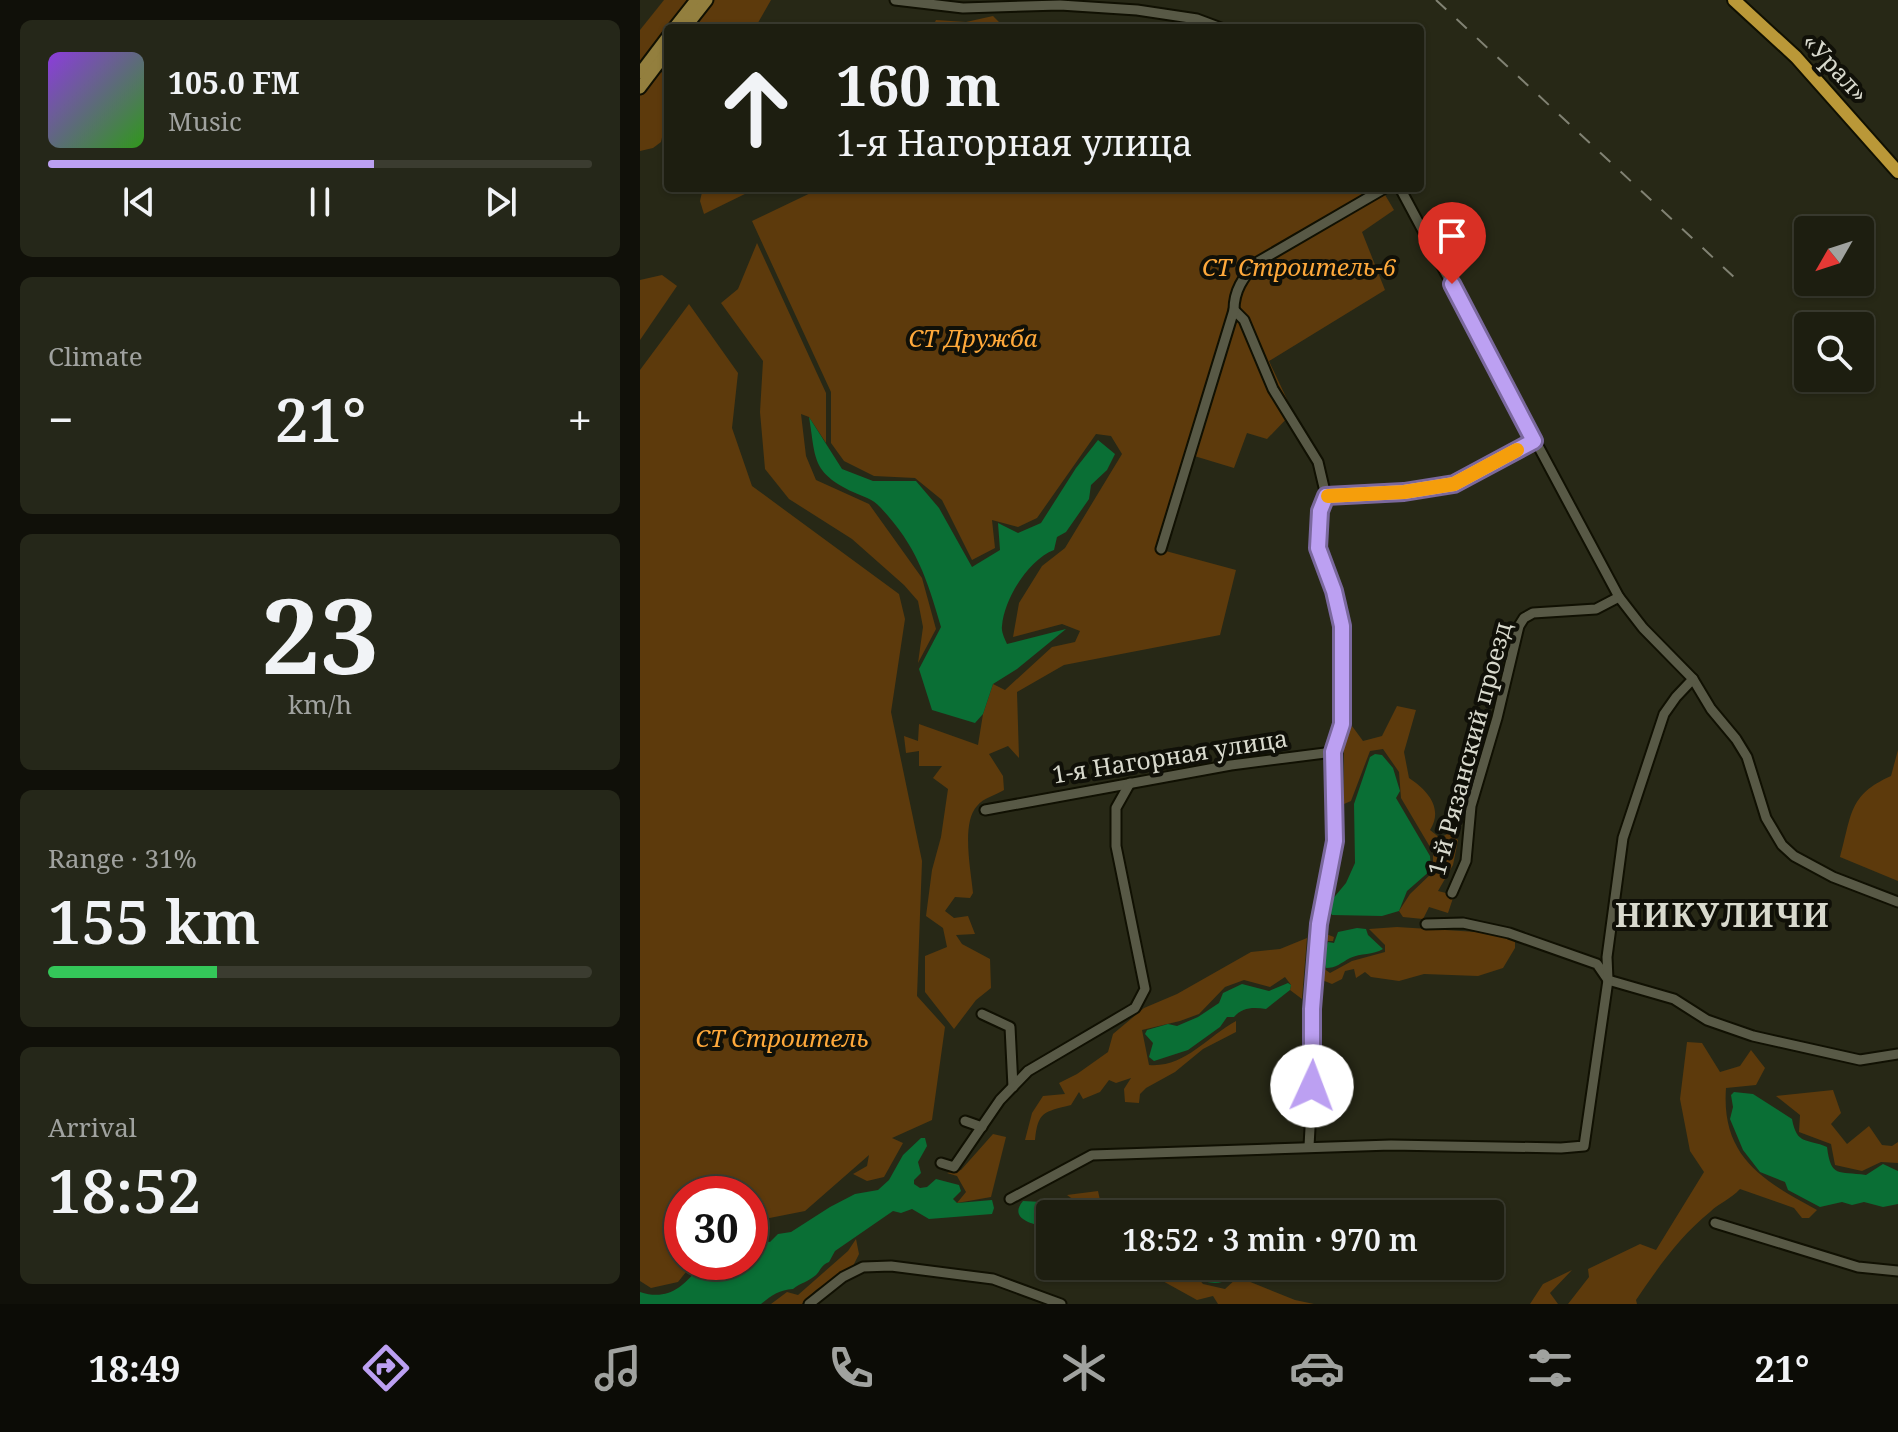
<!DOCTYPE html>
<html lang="en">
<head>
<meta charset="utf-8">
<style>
  :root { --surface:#1d1e10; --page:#252719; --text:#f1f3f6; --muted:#a0a29f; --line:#3b3c30; --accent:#bca0f2 }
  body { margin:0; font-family:"Noto Serif",serif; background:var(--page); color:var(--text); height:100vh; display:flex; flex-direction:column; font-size:30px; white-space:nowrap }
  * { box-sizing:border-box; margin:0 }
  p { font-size:26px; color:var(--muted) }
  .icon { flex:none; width:44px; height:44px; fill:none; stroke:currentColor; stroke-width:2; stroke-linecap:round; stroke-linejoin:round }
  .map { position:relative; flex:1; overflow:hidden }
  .details { display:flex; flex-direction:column; gap:20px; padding:20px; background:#101009; width:640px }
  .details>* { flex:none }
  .hud { position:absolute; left:24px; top:24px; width:760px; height:168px; border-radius:8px; box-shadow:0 2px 6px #0004,0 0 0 2px var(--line); background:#1d1e10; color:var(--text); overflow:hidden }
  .needle { width:52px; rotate:231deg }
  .buttons { position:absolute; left:1154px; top:216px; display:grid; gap:16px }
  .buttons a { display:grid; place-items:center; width:80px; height:80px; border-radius:8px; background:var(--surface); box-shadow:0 2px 6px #0004,0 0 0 2px var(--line); font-size:40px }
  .speed { position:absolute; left:24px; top:1176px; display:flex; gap:16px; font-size:40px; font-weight:700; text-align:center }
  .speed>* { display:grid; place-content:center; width:104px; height:104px; border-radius:50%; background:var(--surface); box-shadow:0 2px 6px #0004,0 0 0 2px var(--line); line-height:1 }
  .speed .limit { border:12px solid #d22; background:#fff; color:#111 }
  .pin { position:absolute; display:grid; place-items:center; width:68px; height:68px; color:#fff; margin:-82px -34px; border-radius:50% 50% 50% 0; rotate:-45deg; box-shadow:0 0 8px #0007 }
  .pin .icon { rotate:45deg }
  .me { position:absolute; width:88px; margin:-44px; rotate:2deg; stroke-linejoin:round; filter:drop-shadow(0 0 6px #0008) }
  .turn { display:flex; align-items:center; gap:28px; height:168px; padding:0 40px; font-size:36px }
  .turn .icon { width:104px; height:104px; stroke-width:2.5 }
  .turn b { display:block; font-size:56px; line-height:68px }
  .big { font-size:60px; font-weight:600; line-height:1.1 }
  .details .widget { flex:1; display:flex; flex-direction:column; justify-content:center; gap:12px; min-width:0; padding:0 28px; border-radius:12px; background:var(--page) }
  .details .dial { align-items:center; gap:0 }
  .dial b { font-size:104px; line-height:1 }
  .song { display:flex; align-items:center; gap:24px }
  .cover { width:96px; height:96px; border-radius:12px; background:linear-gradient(135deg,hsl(270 70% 55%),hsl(110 70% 35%)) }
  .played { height:8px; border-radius:4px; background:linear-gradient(90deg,var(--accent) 60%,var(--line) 60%) }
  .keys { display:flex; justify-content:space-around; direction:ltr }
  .heat { display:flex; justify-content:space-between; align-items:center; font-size:44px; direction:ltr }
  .charge { height:12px; border-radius:6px; background:linear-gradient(90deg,#34c759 31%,var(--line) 0) }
  .trip { position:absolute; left:396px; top:1200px; width:468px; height:80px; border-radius:8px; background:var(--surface); box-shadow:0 2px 6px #0004,0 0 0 2px var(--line); font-weight:600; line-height:80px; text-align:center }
  .tabs { display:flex; height:128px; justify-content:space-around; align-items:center; background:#0c0c06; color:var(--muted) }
  .tabs .icon { width:56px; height:56px }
  .tabs .on { color:var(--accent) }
  .tabs b { font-size:36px; color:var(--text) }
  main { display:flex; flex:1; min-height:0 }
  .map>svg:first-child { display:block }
  .green { fill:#5d3a0c }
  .water { fill:#0a6f35 }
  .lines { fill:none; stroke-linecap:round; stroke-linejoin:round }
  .minor-casing { stroke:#101002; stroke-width:13 }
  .major-casing { stroke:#101002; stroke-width:15 }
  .highway-casing { stroke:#101002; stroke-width:16 }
  .minor { stroke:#585946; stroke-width:9 }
  .major { stroke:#937f3e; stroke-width:11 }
  .highway { stroke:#ba9838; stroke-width:12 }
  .rail { stroke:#818273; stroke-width:2; stroke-dasharray:14 14; stroke-linecap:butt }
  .route-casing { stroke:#7a689d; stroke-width:20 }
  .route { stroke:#bca0f2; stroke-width:14 }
  .slow { stroke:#f59e0b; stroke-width:14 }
  .labels { text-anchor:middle; stroke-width:8; stroke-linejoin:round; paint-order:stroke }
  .street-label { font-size:24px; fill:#d8d9cd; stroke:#101008 }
  .park-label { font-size:24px; font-style:italic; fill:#ffa93b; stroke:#101008 }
  .district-label { font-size:32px; font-weight:bold; letter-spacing:2px; fill:#d8d9cd; stroke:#101008 }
</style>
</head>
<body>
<main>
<section class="details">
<div class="widget">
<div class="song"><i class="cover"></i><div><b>105.0 FM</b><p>Music</p></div></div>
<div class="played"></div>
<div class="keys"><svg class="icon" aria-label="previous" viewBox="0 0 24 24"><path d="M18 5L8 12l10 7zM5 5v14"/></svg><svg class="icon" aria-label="pause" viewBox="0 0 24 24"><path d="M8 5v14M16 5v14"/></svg><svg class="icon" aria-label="next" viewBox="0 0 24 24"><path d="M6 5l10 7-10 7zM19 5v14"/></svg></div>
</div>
<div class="widget"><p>Climate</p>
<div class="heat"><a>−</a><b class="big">21°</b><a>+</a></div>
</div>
<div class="widget dial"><b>23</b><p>km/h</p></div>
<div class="widget"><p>Range · 31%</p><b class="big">155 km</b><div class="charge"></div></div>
<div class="widget"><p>Arrival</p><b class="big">18:52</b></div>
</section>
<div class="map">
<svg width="1258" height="1304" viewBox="0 0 1258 1304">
  <rect width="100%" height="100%" fill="#272816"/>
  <g class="green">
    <polygon points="24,0 48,0 0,62 0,30"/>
    <polygon points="70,0 131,0 115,28 49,28"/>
    <polygon points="353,16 359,22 344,28 292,28 296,20 326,22"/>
    <polygon points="16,71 28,74 28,109 21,142 13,148 0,151 0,93"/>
    <polygon points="63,188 108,188 111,191 64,214 60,201"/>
    <path d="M181,188H741L754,210L722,232L745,290L629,361L653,412L627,439L607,433L594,468L551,455L522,550L596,570L580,635L424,665L377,692L379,758L368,746L349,754L363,776L364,790C356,795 343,798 337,806C321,823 331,871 333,893L330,898L315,897L305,911L314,918L328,916L335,934L316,935L322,944L350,959L351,988L336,1000L314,1029L285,992V956L307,947L303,928L286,916L292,870L301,837L308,789L293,778L302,766H279V751L266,753L264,736L278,741L279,724L338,745L343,714L353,684L365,690L412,647L435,642L440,631L422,624L373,637L379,603L402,566L425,548L482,454L471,436L456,434L397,518L378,527L352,520L355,548L332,560L302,500L275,478L234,476L204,461L191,443V392L112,221Z"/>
    <polygon points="117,243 186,393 186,443 169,417 161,414 166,456 176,480 229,504 282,578 296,629 278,663 283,627 278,601 264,585 212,539 149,499 125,469 120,412 123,361 81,303 98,289"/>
    <polygon points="22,275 37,286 0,340 0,280"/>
    <polygon points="49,304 98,373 92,428 112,486 259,594 265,619 251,712 282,861 277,996 305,1027 292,1120 252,1138 263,1143 244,1177 227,1181 213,1174 227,1166 229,1155 165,1211 110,1222 110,1194 42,1194 42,1262 54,1262 38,1282 11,1288 0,1281 0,370"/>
    <path d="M757,706L776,710L764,752L769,778C787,790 804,808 790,830L800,838L809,833L818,840L813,865L798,891L814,895L808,913L789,907L783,919L763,917L759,911L770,894L793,872V852L761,798L759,772L743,749L730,751L711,801L704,804V743L712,726L723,741L742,736Z"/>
    <path d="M1258,750V881L1200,857C1212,815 1208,795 1251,776Z"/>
    <polygon points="757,927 837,932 875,938 875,948 863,968 838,976 784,974 759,981 731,977 725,972 716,978 714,969 705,971 702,979 692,984 682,980 679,953 686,934 694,937 693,941 686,941 681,956 683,968 690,973 712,961 745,952 745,945 729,929"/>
    <path d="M667,938L662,999L650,990L651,985L645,977L630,987L604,980L585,987L559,1014L540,1021L502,1030L509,1065C544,1068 567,1037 596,1021V1032L563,1049L535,1072L506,1088L500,1094L499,1103L485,1102L484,1089L491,1078L476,1083L469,1080L460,1092L443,1099L439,1092L431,1105C404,1112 398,1111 395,1140H385L392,1113L403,1096L425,1094L419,1083L437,1074L468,1052L473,1034L504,1008L537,994L611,952L640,949Z"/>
    <path d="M1047,1042L1062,1043L1080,1072L1100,1066L1111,1050L1125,1068L1116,1085L1086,1088C1081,1157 1123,1181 1177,1210L1169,1218H1162L1154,1208L1100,1189C1091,1199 1079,1203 1070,1212C1040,1236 1017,1269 996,1300L997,1304H928L949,1277L948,1269L1000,1244L1016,1250L1064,1172L1050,1151L1040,1099Z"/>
    <polygon points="1193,1090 1201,1113 1191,1124 1207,1144 1229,1126 1242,1145 1252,1146 1258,1142 1258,1163 1241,1162 1222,1171 1195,1165 1191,1144 1159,1132 1160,1115 1136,1096"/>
    <polygon points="353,1134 366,1137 351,1197 317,1203 326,1192 317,1176 307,1173 321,1170"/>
    <polygon points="458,1191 460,1200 483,1214 453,1214 427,1195"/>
    <polygon points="216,1239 219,1254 213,1266 176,1290 162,1304 131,1304 147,1292 158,1295 208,1251"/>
    <polygon points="501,1266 526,1266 556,1276 563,1284 585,1289 598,1277 655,1300 674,1304 578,1304 573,1296 557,1300 501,1269"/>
    <polygon points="932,1270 910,1293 918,1304 890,1304 903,1284"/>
  </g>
  <g class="water">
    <path d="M169,417L202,469L233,481H276L299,508L332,567L360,550L358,523L378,533L401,523L436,468L458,440L475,454L467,470L451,485L449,499L426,532L417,537L414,550C389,559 364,599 362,626C361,632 365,639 367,644L426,629L377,669L353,684L343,714L335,723L292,710L279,669L301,627C287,578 276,545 240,507C233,499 222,496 213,492C171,472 176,458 169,417Z"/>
    <polygon points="735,754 742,755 753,768 760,791 756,798 790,856 791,870 767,891 759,911 742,916 692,915 688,909 691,901 706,883 715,863 714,804 730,757"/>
    <path d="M717,928L726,929L728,935L743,949C733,955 721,953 710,958C701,963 696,968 686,968L683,956L688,942L694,943L698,932Z"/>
    <path d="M648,983L651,985L650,990L626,1009C614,1007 602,1007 594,1017H587L580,1027L548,1050L514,1061L509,1057L513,1043L505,1034L507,1030L528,1024L537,1026L558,1017L579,1003L583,993L602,984L629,991Z"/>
    <path d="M1094,1092L1113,1094L1152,1119C1157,1146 1167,1138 1187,1147C1191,1178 1198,1171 1226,1175L1243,1164L1258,1171V1204L1243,1207L1224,1202L1212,1205L1202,1202L1180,1207L1148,1190L1145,1182L1120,1172L1103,1150L1090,1119L1093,1107L1091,1095Z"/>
    <path d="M281,1138H285L287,1146L278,1162L281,1173L274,1180V1184L280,1188L287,1187L296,1179L319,1185L321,1191L313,1199L317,1203L352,1200L354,1208L352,1214L289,1219L272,1209L261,1213L253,1211L195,1251L189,1262C181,1265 181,1270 176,1275C168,1282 160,1283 153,1289C139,1290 132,1295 121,1304H0V1292C30,1302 46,1284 63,1262H110V1238L130,1242L138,1234L151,1232L190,1207L215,1194L238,1190L249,1180L263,1155Z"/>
    <path d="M383,1201L402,1202L435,1214H410V1218L401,1216L400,1220L410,1224V1228C396,1225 367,1220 383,1201Z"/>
    <path d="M526,1266H558L578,1274L582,1282C565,1287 543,1271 526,1266Z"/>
  </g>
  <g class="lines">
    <g class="minor-casing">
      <g id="minor">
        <polyline points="255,0 323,8 420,5 497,10 557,19 581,28"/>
        <polyline points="760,188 979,597 1003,628 1053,679 1071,709 1096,739 1107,757 1126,818 1142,845 1154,856 1193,877 1258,902"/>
        <polyline points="594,310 604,320 633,389 678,462 686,496 680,511 678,548 694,591 702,626 702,724 693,752 695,841 679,924 672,1009 674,1057 669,1146"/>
        <polyline points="686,496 764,492 814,484 894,441"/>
        <path d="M521,549L594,310C594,290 603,278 616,263L745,188"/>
        <polyline points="345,810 591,765 693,752"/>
        <polyline points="812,893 826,861 831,806 857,718 879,626 884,618 893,613 956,609 979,597"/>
        <polyline points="786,924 823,923 869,933 957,964 968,980"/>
        <polyline points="968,980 1034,999 1067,1020 1113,1036 1220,1060 1258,1054"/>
        <polyline points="342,1014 370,1027 373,1087"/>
        <polyline points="325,1121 342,1127"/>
        <polyline points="301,1163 314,1167 360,1100 388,1071 495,1008 505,989 476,846 476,808 490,783"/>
        <polyline points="370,1199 452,1155 751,1145 921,1148 944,1146 968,980 967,957 983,838 1024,714 1036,697 1053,679"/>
        <polyline points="1075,1223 1218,1267 1258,1271"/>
        <polyline points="169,1304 203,1277 223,1267 251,1266 353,1279 421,1304"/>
      </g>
    </g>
    <g class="major-casing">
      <g id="major">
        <polyline points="34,28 56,0"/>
        <polyline points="45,28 67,0"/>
        <polyline points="0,73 28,36"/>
        <polyline points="0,88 28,51"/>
      </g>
    </g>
    <g class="highway-casing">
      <polyline id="highway" points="1094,0 1156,57 1258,172"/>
    </g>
    <use href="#minor" class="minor"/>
    <use href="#major" class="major"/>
    <use href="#highway" class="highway"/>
    <polyline class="rail" points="796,0 1095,278"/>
  </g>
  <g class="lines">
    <g class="route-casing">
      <polyline id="route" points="672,1086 672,1009 679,924 695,841 693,752 702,724 702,626 694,591 678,548 680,511 686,496 764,492 814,484 894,441 812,284"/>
    </g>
    <use href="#route" class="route"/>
    <polyline class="slow" points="688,496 764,492 814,484 877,450"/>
  </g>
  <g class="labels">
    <g class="street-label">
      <text transform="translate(1195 68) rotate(47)" y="8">«Урал»</text>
      <text transform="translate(830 749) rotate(-75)" y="8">1-й Рязанский проезд</text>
      <text transform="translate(530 757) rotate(-9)" y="8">1-я Нагорная улица</text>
    </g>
    <g class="park-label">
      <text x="659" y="276">СТ Строитель-6</text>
      <text x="333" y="347">СТ Дружба</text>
      <text x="142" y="1047">СТ Строитель</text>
    </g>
    <g class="district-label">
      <text x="1083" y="927">НИКУЛИЧИ</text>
    </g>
  </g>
</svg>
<div class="buttons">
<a><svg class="needle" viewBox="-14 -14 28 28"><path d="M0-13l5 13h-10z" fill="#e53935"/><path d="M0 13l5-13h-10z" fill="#a0a29f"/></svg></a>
<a><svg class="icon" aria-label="search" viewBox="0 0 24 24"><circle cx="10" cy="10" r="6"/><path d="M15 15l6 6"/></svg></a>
</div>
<div class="speed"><div class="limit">30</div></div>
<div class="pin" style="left:812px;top:284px;background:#d93025"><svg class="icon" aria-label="arrive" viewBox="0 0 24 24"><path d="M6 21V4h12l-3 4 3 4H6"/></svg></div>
<svg class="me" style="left:672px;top:1086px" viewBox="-20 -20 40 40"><circle r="19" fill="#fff"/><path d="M0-13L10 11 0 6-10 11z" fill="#bca0f2"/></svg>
<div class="trip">18:52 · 3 min · 970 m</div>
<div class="hud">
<div class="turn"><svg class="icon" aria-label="ahead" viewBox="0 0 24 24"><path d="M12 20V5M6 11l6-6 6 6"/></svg><div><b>160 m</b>1-я Нагорная улица</div></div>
</div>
</div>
</main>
<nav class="tabs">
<b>18:49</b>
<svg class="icon on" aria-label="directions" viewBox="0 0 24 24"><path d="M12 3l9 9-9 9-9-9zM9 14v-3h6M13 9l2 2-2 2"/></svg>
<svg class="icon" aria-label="music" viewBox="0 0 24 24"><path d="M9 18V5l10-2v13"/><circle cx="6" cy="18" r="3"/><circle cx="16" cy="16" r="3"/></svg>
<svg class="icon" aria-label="phone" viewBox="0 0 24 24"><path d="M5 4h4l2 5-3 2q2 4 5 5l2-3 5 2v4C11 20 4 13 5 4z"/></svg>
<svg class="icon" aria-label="climate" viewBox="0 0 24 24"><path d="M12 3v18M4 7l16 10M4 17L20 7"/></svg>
<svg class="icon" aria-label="car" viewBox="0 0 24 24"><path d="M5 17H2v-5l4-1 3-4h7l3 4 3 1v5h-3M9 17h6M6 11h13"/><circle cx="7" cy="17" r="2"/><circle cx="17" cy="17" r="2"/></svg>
<svg class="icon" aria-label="filters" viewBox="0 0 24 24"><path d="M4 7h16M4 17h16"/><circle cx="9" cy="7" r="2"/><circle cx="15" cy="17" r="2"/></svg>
<b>21°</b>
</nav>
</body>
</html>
